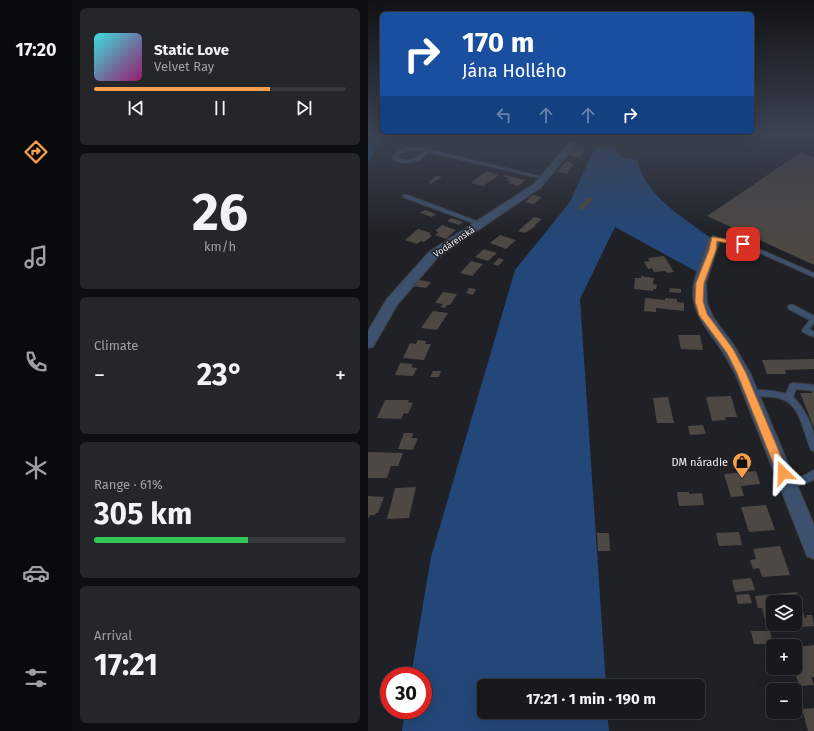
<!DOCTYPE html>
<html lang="en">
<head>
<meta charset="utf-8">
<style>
  :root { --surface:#17191c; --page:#242629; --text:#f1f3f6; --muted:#9ea0a3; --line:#36383b; --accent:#f99f4d }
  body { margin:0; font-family:"Fira Sans",sans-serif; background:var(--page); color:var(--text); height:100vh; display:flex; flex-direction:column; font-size:15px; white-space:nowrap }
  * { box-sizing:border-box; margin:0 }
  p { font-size:13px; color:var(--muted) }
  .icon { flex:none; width:22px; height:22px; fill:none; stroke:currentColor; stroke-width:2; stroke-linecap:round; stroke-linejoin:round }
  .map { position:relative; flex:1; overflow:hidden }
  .side { display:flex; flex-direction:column; gap:8px; padding:8px; background:#0d0e0f; width:296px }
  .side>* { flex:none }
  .guide { position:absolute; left:12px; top:12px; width:374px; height:122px; border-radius:6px; box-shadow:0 4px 16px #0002,0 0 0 1px var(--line); background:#1a4fa0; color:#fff; overflow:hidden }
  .buttons { position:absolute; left:398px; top:595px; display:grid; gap:8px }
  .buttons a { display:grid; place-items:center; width:36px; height:36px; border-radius:6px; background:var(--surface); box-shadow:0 4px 16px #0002,0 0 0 1px var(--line); font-size:20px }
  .speed { position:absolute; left:12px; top:667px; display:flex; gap:8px; font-size:20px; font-weight:700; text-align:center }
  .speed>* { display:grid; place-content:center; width:52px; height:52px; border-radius:50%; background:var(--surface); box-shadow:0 4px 16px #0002,0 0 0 1px var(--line); line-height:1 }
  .speed .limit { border:6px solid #d22; background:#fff; color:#111 }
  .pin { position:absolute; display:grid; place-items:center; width:34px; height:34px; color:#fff; margin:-17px; border-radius:8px; box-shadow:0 2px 6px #0006 }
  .me { position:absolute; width:44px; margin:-22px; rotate:338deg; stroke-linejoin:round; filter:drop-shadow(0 0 3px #0008) }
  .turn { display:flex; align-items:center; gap:14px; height:84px; padding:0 16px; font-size:18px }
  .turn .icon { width:52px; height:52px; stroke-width:2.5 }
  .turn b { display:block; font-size:28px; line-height:34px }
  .lanes { display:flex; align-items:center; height:38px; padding:0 16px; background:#0003; justify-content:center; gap:20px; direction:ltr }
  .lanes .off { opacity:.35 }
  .big { font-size:30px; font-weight:700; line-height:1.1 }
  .side .card { flex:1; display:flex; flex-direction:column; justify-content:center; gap:6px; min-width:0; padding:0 14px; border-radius:6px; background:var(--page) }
  .side .dial { align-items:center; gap:0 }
  .dial b { font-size:52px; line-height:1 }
  .song { display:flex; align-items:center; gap:12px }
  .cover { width:48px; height:48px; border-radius:6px; background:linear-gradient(135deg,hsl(180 70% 55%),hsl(320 70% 35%)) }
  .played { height:4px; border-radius:2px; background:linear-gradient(90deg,var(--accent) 70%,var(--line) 70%) }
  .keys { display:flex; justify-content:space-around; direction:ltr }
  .heat { display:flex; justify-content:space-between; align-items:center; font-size:22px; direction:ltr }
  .charge { height:6px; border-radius:3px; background:linear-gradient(90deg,#34c759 61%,var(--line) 0) }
  .trip { position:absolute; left:109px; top:679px; width:228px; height:40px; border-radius:6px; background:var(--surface); box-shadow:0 4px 16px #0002,0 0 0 1px var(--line); font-weight:700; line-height:40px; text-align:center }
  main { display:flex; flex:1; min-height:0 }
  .tabs { display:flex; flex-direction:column; width:72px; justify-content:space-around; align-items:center; background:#090a0b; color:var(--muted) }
  .tabs .icon { width:28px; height:28px }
  .tabs .current { color:var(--accent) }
  .tabs b { font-size:18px; color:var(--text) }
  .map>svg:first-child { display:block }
  .green { fill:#244779 }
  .water { fill:#0d3e7f }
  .building { fill:#4d4844 }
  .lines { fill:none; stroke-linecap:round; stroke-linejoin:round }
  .lane-casing { stroke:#3d3f43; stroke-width:2 }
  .street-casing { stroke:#3d3f43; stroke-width:2 }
  .lane { fill:#3d516e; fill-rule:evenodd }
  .street { fill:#3d516e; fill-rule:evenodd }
  .route { fill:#f99f4d; stroke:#a26732 }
  .labels { text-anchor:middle; stroke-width:3; stroke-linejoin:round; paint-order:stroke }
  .far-street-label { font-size:9px; fill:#f2f4f7; stroke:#1f2126 }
  .poi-label { font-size:11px; fill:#f2f4f7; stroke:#1f2126; text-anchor:end }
</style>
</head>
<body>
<main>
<nav class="tabs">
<b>17:20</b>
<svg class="icon current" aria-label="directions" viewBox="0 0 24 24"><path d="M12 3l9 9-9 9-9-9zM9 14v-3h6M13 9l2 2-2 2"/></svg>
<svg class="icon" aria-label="music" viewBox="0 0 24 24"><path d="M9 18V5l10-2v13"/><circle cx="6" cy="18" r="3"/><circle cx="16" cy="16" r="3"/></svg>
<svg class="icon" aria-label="phone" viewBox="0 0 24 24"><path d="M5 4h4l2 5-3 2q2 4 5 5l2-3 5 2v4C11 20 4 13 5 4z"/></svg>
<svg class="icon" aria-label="climate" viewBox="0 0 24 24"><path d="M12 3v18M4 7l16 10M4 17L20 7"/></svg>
<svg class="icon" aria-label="car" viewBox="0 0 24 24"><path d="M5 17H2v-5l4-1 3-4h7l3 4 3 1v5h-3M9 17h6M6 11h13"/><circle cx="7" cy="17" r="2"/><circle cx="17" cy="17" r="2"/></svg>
<svg class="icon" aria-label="filters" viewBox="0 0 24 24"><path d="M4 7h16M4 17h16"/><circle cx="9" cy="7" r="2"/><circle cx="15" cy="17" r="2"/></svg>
</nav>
<section class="side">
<div class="card">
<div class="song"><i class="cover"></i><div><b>Static Love</b><p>Velvet Ray</p></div></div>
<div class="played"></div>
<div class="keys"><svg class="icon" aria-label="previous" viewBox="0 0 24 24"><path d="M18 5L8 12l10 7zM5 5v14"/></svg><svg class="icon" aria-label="pause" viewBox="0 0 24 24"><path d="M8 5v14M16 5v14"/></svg><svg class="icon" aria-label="next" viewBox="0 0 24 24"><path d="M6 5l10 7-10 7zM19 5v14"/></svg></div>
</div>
<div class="card dial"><b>26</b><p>km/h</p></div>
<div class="card"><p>Climate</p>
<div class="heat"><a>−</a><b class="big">23°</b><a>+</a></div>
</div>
<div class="card"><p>Range · 61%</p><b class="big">305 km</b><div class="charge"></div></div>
<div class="card"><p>Arrival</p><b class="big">17:21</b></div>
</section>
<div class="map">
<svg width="446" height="731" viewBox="0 0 446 731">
  <rect width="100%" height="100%" fill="#1f2126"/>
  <path class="green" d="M245,147L253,157L269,160C277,196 316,218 343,238L331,273L247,227L212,299L238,686H116V712H239L241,731H34L37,710H55V676H43L63,557L147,270L202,202L226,149Z"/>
  <polygon class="water" points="3,134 15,134 0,163 0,139"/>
  <g class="building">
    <polygon points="209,147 218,148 212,157 202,156"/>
    <polygon points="432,153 446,157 446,265 339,216"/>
    <polygon points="198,161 206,164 199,174 189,172"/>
    <polygon points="119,171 131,175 115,186 103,183"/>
    <polygon points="137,175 158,180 150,186 140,183 142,181 138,180 141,178 135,176"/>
    <polygon points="68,176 74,177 63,184 60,183"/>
    <polygon points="165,195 174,197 166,204 157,202"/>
    <polygon points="220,197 226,198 215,210 209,208"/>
    <polygon points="57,210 68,214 64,217 52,213"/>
    <polygon points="166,217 174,219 166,226 168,226 157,233 150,231"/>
    <polygon points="83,218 95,222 91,225 79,221"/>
    <polygon points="74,225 88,230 78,239 67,235 71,232 67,231"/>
    <polygon points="50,229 63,233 61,234 64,236 56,242 53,241 49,244 37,240"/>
    <polygon points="132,235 144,239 148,240 138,249 122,243"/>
    <polygon points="116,249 129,253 120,261 107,257"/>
    <polygon points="296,256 306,272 299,273 297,271 286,272 284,268 280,269 276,262 282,261 280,258"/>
    <polygon points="131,258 136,260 130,266 125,264"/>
    <polygon points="103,261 115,264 104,276 92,273"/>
    <polygon points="273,276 286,278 285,284 289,285 288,289 285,289 285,291 266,289 267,278 273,278"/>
    <polygon points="51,280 63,282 58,288 45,286"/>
    <polygon points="101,288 108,289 105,295 98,293"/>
    <polygon points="302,288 313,289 313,293 301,292"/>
    <polygon points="75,292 89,294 82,305 79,305 77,308 72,307 75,304 67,303"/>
    <polygon points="277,298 297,300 297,298 309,299 309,302 316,303 316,311 288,308 288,312 276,311"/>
    <polygon points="65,311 80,313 69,330 53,328"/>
    <polygon points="310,335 332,335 335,350 313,349"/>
    <polygon points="50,340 58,341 57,344 63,344 56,360 35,358 42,343 48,344"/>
    <polygon points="446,359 446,369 417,370 418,374 399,374 394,360"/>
    <polygon points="32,363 45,364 43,367 49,368 45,376 27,375"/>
    <polygon points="65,371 73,371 71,377 62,377"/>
    <polygon points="443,391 446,391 446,428 432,393 444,393"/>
    <polygon points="363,396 369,417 357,417 358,420 344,421 338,397"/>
    <polygon points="300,397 306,423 289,423 285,398"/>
    <polygon points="17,400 41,400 40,402 45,403 40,414 36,413 33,419 9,418"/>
    <polygon points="335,425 338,434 322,435 320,426"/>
    <polygon points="36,433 45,433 44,438 50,438 45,450 30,449"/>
    <polygon points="0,452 35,453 30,466 23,466 19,478 0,478"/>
    <polygon points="388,471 392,484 373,486 376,496 363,497 356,474"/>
    <polygon points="48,487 41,518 19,519 27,488"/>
    <polygon points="309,492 321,492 321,494 334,493 336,505 311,506"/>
    <polygon points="0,496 16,497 10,513 8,513 7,515 2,515 0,519"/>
    <polygon points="398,505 407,530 381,532 373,507"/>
    <polygon points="371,532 374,545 351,546 348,533"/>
    <polygon points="229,533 241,533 242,551 230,551"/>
    <polygon points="412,546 422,575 394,577 391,568 385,569 382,560 388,559 385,549"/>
    <polygon points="383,578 387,590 367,592 364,580"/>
    <polygon points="429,592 437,618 439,618 438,615 444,615 446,626 408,629 407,624 427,624 427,602 405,602 405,619 397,620 394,608 390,608 387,596"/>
    <polygon points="381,594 384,603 370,604 368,595"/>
    <polygon points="383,631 402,631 405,644 386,644"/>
    <polygon points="446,645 446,677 443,677 446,685 431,686 426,668 427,668 427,647"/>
    <polygon points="446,708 446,731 440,731 434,709"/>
  </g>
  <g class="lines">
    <g class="lane-casing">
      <g id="lane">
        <path d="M42,147L55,148L178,178L176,179L60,152C51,163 37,166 26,160L25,156L32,150ZM42,150L56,151C49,159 39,163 29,158V156L35,152Z"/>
        <polygon points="35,195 39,195 116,224 111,225 35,197"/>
        <polygon points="346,237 377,243 446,273 446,277 374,245 344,240 344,238"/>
        <polygon points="421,305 425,305 446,316 446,323 441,329 446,332 446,337 435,332 434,330 442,320 421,309 420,307"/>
        <path d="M425,383L446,385V391L428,389L425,397C434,405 445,425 446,437C446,442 446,446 446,451L443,450C435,432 433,403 411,398C401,396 391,396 382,396L379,395L378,393L379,391L382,390C394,390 406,390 418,394L422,384Z"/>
        <polygon points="446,470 446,479 443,481 420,490 417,489 416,486 417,483 437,475"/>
      </g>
    </g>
    <g class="street-casing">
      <g id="street">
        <polygon points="204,142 208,145 172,188 69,258 29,305 5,347 0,348 0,331 19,299 61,252 166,184 201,143"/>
        <path d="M346,236L352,239L338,283L339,303L345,317L367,347L382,373L446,525V559L439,556L367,373C363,367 360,360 356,354C342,331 320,312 326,283C329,268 337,254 340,239Z"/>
      </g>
    </g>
    <use href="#lane" class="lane"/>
    <use href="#street" class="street"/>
  </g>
  <linearGradient id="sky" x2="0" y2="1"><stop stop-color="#111215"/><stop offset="0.57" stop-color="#3c4352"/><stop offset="1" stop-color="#3c4352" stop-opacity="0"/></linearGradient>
  <rect width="446" height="236" fill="url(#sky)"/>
  <polygon class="route" points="344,237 375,242 378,244 375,246 349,241 348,250 336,283 335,301 339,314 365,349 378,373 420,473 419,477 415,478 411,477 409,473 369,373 359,353 331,315 327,301 328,283 341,250"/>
  <defs>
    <g id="shop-pin" transform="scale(1)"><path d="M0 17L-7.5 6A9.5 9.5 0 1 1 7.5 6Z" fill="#f99f4d" stroke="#1f2126"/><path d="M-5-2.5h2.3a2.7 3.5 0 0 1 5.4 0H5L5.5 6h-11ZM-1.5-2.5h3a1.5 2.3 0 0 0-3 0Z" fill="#111"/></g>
  </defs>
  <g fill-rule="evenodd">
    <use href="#shop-pin" x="374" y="462"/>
  </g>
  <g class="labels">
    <g class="far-street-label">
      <text transform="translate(86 242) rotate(-34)" y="3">Vodárenská</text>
    </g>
    <g class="poi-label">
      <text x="360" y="466">DM náradie</text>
    </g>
  </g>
</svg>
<div class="buttons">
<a><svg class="icon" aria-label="layers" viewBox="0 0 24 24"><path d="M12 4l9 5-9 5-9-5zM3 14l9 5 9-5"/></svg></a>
<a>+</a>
<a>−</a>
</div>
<div class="speed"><div class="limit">30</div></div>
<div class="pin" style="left:375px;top:244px;background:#d93025"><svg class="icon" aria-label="arrive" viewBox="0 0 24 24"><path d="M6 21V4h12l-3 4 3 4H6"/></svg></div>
<svg class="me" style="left:415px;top:473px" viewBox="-20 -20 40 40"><path d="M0-17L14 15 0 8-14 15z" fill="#f99f4d" stroke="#fff" stroke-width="4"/></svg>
<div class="trip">17:21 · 1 min · 190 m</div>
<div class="guide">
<div class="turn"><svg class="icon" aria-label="right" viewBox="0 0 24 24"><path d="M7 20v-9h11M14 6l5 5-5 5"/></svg><div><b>170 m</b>Jána Hollého</div></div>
<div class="lanes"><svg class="icon off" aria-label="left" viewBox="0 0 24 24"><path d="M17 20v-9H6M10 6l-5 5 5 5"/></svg><svg class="icon off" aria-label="ahead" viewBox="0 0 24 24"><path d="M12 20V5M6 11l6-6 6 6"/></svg><svg class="icon off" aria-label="ahead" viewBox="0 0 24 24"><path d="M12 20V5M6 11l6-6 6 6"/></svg><svg class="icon" aria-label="right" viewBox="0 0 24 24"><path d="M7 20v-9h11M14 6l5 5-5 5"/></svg></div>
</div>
</div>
</main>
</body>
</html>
